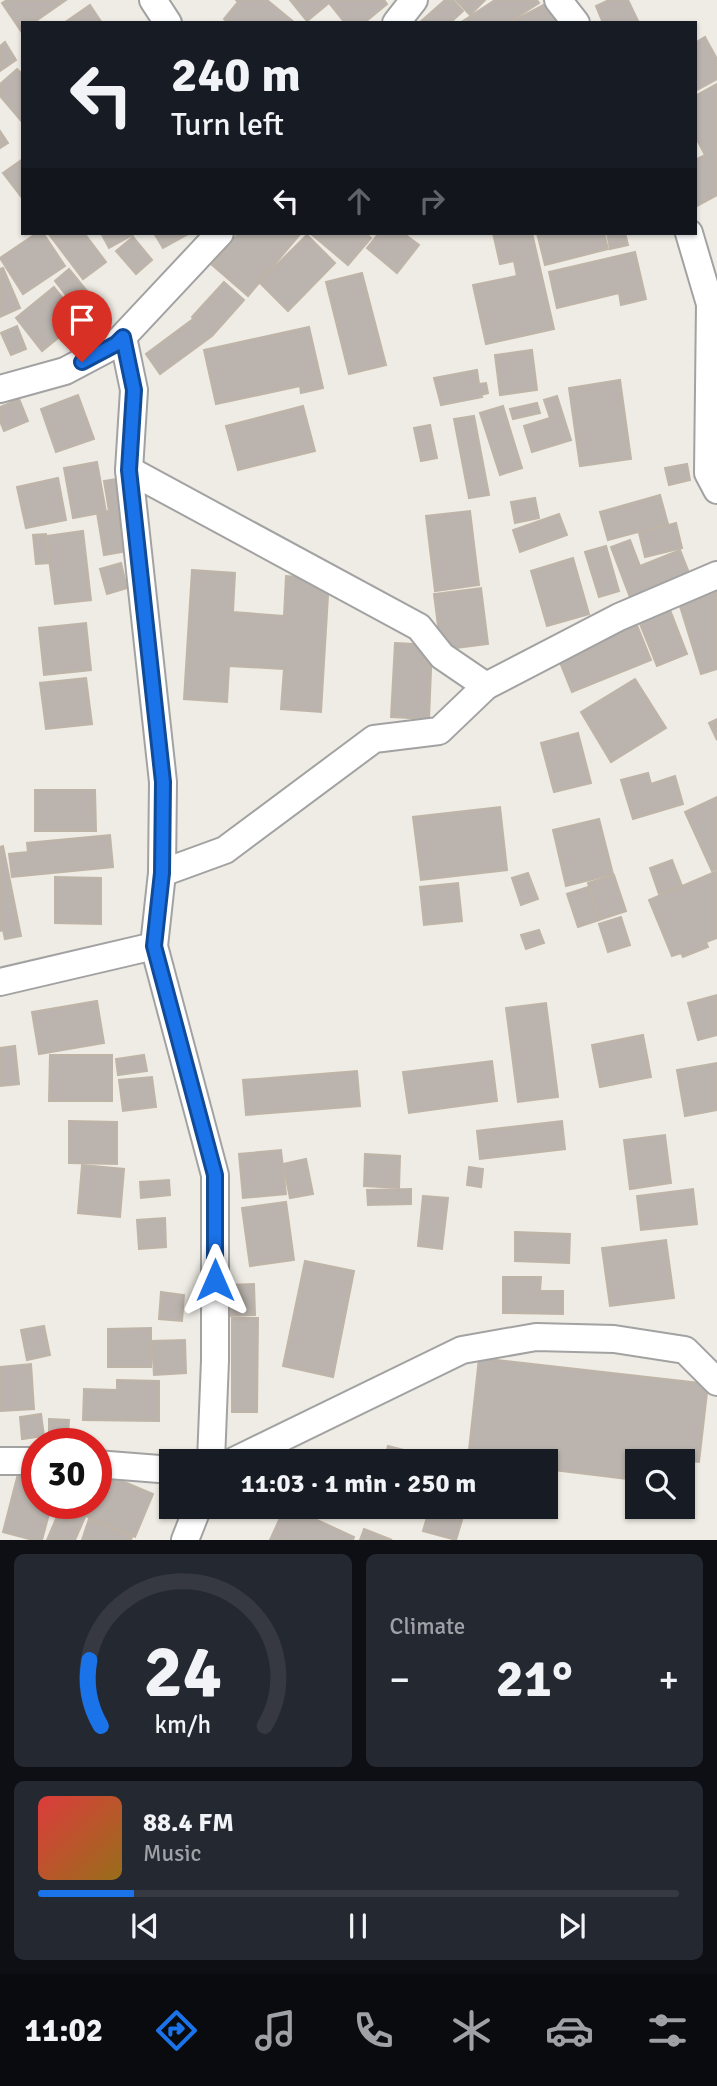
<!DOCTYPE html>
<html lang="en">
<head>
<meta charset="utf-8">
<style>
  :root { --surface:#171b24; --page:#242831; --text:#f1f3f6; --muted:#9ea1a6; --line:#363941; --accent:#1a73e8 }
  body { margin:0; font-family:Signika,sans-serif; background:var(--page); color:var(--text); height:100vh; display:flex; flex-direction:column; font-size:26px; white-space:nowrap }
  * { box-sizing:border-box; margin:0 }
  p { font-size:23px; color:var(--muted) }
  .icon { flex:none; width:38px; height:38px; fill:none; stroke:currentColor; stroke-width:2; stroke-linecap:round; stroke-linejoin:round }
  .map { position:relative; height:1540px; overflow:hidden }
  .side { display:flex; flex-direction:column; gap:14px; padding:14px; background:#0d0f14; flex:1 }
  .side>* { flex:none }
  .top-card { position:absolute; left:21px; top:21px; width:676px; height:214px; border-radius:0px; box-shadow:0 2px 5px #0004; background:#171b24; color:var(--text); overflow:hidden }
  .fabs { position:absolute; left:625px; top:1449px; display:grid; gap:14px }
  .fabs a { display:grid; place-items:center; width:70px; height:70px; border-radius:0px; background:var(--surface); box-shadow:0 2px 5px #0004; font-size:35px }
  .speed { position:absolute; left:21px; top:1428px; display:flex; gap:14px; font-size:35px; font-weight:700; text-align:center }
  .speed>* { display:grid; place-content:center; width:91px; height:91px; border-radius:50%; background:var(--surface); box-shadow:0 2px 5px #0004; line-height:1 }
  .speed .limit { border:10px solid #d22; background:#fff; color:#111 }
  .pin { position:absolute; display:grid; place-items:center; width:60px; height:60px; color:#fff; margin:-72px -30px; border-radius:50% 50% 50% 0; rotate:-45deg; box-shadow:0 0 7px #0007 }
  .pin .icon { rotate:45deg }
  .me { position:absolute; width:77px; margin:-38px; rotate:0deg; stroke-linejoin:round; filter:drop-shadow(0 0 5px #0008) }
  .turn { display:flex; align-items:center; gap:24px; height:147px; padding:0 35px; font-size:32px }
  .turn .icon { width:91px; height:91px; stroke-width:2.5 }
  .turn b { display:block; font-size:49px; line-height:60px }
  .lanes { display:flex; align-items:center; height:66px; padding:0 35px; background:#0003; justify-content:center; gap:35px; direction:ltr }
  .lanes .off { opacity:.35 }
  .big { font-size:52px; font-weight:700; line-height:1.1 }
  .side .card { flex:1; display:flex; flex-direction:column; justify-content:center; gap:10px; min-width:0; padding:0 24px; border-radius:10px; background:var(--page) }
  .side .dial { align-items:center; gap:0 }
  .dial svg { height:182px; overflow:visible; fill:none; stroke:var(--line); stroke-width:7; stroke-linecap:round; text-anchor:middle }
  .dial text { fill:var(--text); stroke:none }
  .song { display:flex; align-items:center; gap:21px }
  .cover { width:84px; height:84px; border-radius:10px; background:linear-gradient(135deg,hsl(0 70% 55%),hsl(40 70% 35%)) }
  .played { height:7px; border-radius:4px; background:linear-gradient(90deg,var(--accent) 15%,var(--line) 15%) }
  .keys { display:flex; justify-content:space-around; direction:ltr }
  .heat { display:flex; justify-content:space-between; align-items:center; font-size:38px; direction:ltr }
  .side .tiles { flex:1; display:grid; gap:14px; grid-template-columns:1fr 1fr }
  .card:last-child { grid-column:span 2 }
  .trip { position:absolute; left:159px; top:1449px; width:399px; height:70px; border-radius:0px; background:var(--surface); box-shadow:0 2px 5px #0004; font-weight:700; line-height:70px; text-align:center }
  .menu { display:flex; height:112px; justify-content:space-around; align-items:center; background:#090b0e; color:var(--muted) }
  .menu .icon { width:49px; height:49px }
  .menu .selected { color:var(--accent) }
  .menu b { font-size:32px; color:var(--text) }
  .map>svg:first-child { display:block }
  .building { fill:#bbb4ae; stroke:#bfb4a8; stroke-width:2 }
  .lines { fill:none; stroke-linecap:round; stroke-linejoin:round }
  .minor-casing { stroke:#a2a2a2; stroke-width:30 }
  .minor { stroke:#fff; stroke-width:26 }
  .route-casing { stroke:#114b97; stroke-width:18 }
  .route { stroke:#1a73e8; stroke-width:12 }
</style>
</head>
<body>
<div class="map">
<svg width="717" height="1540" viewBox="0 0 717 1540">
  <rect width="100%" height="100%" fill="#eeece4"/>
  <g class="building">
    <polygon points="7,0 66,0 33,23 23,23 21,31 2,3"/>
    <polygon points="236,0 267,0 295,23 228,23 224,19 238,2"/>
    <polygon points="290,0 384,0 387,4 364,23 345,23 329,3 307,21"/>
    <polygon points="445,0 453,0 463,11 450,23 419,23"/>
    <polygon points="456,0 485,0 470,15"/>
    <polygon points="495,0 537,0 539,3 508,23 460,23"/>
    <polygon points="553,0 565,23 512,23 511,22"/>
    <polygon points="609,0 628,0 639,23 603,23 596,6"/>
    <polygon points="90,5 102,23 64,23"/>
    <polygon points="705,37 717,59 717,79 695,91 695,43"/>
    <polygon points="5,42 16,60 0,71 0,46"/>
    <polygon points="17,69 23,75 23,123 0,96 0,84"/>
    <polygon points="717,84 717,195 695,207 695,160 705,155 695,136 695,96"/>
    <polygon points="0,131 8,143 0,148"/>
    <polygon points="23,159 23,199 3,173"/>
    <polygon points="37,233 43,233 65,266 23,294 0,258"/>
    <polygon points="48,233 84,233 106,262 83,279"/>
    <polygon points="101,233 136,233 109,248"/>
    <polygon points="154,233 190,233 163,248"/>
    <polygon points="239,233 301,233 248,296 212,265"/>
    <polygon points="310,233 365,233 371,238 348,265"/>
    <polygon points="379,233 403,233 419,245 397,273 367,248"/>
    <polygon points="493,233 532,233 554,329 486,344 473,285 517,276 514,261 500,264"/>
    <polygon points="537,233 604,233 608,249 545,265"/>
    <polygon points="607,233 625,233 628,245 610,249"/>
    <polygon points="307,235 335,263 288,311 259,282"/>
    <polygon points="133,237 152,260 136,274 116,251"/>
    <polygon points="635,252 646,299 621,305 619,293 557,308 549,272"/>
    <polygon points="3,268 20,308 0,317 0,269"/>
    <polygon points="69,269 91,296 76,308 55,281"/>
    <polygon points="362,273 386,365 349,374 326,282"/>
    <polygon points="224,282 244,300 212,336 160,374 146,354 193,319 192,317"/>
    <polygon points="54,287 80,320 42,351 16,318"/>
    <polygon points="17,326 26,349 11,355 1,333"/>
    <polygon points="309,327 323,388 301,393 300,386 216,404 204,350"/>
    <polygon points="532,350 537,390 500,395 495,355"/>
    <polygon points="477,370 479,384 486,383 488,393 481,395 482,397 441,405 434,378"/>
    <polygon points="620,380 631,459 580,466 569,388"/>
    <polygon points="78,395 94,439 56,452 41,409"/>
    <polygon points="557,396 571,440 532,452 524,426 550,418 544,400"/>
    <polygon points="19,399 28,421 4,431 0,421 0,407"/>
    <polygon points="537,403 540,413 513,419 510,409"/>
    <polygon points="303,406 315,451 238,470 226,426"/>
    <polygon points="503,406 522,468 500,475 480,413"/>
    <polygon points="474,416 489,495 469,498 454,419"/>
    <polygon points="430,425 437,458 421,461 414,428"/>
    <polygon points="97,462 106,512 73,518 64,468"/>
    <polygon points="687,464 690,480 669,485 665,468"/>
    <polygon points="58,478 66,520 26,528 17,487"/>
    <polygon points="117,479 128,551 104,555 97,513 109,511 104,481"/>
    <polygon points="660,495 668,524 608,540 600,512"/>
    <polygon points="535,498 539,518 515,523 511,502"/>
    <polygon points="470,511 479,585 435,591 426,516"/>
    <polygon points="559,514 567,535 520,552 513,530"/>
    <polygon points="676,523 682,548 645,557 639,533"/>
    <polygon points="83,531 91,600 55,604 46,536"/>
    <polygon points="46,534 49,563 36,564 33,535"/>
    <polygon points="630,540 640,566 680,550 691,578 631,600 611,547"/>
    <polygon points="606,546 619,591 599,597 585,552"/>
    <polygon points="573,558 589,614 547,626 531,571"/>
    <polygon points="121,563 127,588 107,594 100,569"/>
    <polygon points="192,570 235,573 233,612 284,616 286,576 329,579 321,712 281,709 284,669 229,666 227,702 184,699"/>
    <polygon points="481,588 488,644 441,650 434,594"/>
    <polygon points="717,591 717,669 701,674 679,603"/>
    <polygon points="667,602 687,654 657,666 636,614"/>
    <polygon points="86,623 91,670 44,675 39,628"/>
    <polygon points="636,623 651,660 572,692 557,655"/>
    <polygon points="395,643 432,645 429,719 391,717"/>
    <polygon points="86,678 92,724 46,729 40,683"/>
    <polygon points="635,679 666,728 611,762 581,712"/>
    <polygon points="717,719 717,740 709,723"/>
    <polygon points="578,733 591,783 554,792 541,743"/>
    <polygon points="648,773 651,784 675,776 683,804 633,819 621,780"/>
    <polygon points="35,790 95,790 96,831 35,831"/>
    <polygon points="717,797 717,869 712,871 685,812"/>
    <polygon points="500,807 507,870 421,880 413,817"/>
    <polygon points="599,819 613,874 566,886 553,830"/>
    <polygon points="110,835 113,867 12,877 9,854 28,852 27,843"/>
    <polygon points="3,846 21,936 5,939 3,930 0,931 0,847"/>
    <polygon points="672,860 682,886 659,894 650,868"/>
    <polygon points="717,871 717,938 706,942 708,947 683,957 681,953 672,956 649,900"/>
    <polygon points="528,873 538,899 521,905 512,878"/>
    <polygon points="614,875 626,911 599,920 588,883"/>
    <polygon points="55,877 101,878 101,924 55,923"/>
    <polygon points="458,883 462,921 424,925 420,887"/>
    <polygon points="588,887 599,920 578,927 567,894"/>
    <polygon points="621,917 630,945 608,952 599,924"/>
    <polygon points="539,930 544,943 526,949 521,935"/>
    <polygon points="717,995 717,1035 698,1040 688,1003"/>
    <polygon points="97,1001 104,1043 39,1054 32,1012"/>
    <polygon points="546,1003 558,1097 518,1102 506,1008"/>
    <polygon points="643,1035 651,1077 600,1087 592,1045"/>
    <polygon points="15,1046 19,1084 0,1086 0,1048"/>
    <polygon points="50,1055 112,1055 112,1101 49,1101"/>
    <polygon points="144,1055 147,1071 118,1075 116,1059"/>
    <polygon points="492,1061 497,1101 409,1113 403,1072"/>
    <polygon points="717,1063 717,1110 685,1116 677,1070"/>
    <polygon points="357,1071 360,1106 246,1115 243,1080"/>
    <polygon points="152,1077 156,1107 123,1111 119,1080"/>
    <polygon points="69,1121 117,1122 117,1164 69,1163"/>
    <polygon points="562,1121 565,1149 480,1159 477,1131"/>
    <polygon points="665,1135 671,1183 630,1189 624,1140"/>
    <polygon points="281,1150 286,1194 243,1198 239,1154"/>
    <polygon points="365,1154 400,1156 399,1188 364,1186"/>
    <polygon points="306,1159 313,1194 290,1198 283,1164"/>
    <polygon points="82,1165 124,1169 120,1217 78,1213"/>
    <polygon points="469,1167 483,1169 481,1187 467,1185"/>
    <polygon points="169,1180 170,1195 141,1198 140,1182"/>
    <polygon points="411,1189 411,1204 368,1205 367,1190"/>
    <polygon points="693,1189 697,1224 641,1230 637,1196"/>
    <polygon points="423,1196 448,1198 442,1249 418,1246"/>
    <polygon points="286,1202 294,1260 250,1266 242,1208"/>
    <polygon points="165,1218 166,1247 139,1249 137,1220"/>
    <polygon points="515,1232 570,1234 569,1263 515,1261"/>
    <polygon points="666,1240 674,1298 610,1306 602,1248"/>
    <polygon points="305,1261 354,1271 333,1377 283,1366"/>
    <polygon points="503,1277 541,1277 540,1291 563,1291 563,1314 503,1313"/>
    <polygon points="254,1284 255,1315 228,1316 226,1285"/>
    <polygon points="161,1292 184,1295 182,1321 159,1319"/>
    <polygon points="232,1318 258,1318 257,1412 232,1412"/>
    <polygon points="44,1326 50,1355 27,1360 21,1330"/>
    <polygon points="151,1328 151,1367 108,1367 108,1329"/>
    <polygon points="185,1340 186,1373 154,1375 152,1341"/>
    <polygon points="479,1358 708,1384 699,1462 690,1461 687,1493 682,1492 682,1461 637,1461 637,1480 546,1469 546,1461 471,1461 472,1450 469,1450"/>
    <polygon points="31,1364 34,1409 0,1411 0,1367"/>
    <polygon points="117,1380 159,1381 159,1421 83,1420 84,1389 117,1390"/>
    <polygon points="41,1414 44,1436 22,1439 20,1417"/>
    <polygon points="49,1419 69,1420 68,1438 49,1437"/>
    <polygon points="388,1446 443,1460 442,1461 384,1461"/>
    <polygon points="20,1466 37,1470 37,1503 52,1503 42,1540 33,1540 3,1532"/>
    <polygon points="96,1470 153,1494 135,1537 72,1510 75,1503 96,1503"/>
    <polygon points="61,1507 85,1517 75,1540 47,1540"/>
    <polygon points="285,1507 289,1507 354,1537 353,1540 270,1540"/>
    <polygon points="429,1510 462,1520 456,1540 423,1531"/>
    <polygon points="89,1519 132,1537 131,1540 82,1540"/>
    <polygon points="364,1529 392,1540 360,1540"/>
  </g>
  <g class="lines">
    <g class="minor-casing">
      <g id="minor">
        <polyline points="153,0 168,23"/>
        <polyline points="558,0 576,23"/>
        <polyline points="396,23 414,0"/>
        <polyline points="689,233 710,304 708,473 717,490"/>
        <polyline points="123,337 134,390 129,470 163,782 162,873 154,946 215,1175 215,1360 211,1461"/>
        <polyline points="0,389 65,371 116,344 220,233"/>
        <polyline points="129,470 419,627 442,656 486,686"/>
        <polyline points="162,873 225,850 374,739 439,731 486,686 619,617 717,575"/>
        <polyline points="0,982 154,946"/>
        <polyline points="0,1461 37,1461"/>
        <polyline points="234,1461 462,1350 536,1337 614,1339 685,1350 717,1382"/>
        <polyline points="96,1464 172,1470"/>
        <polyline points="185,1540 198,1507"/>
      </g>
    </g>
    <use href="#minor" class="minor"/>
  </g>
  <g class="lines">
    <g class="route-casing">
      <polyline id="route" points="82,362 116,344 123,337 134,390 129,470 163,782 162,873 154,946 215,1175 215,1280"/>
    </g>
    <use href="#route" class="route"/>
  </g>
</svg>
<div class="fabs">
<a><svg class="icon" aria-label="search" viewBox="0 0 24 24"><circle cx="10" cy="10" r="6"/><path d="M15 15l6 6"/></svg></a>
</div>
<div class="speed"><div class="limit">30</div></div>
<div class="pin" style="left:82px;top:362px;background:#d93025"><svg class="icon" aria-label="arrive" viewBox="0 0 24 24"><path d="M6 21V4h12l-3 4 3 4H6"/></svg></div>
<svg class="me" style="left:215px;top:1280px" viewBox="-20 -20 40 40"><path d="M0-17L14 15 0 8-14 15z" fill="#1a73e8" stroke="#fff" stroke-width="4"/></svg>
<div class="trip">11:03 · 1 min · 250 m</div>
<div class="top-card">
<div class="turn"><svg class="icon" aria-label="left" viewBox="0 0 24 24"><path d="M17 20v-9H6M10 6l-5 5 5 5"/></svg><div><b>240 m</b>Turn left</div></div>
<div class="lanes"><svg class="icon" aria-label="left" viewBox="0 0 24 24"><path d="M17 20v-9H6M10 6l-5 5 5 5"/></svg><svg class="icon off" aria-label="ahead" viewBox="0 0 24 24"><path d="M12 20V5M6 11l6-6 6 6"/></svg><svg class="icon off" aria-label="right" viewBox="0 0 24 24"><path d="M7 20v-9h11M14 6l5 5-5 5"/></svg></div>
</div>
</div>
<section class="side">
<div class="tiles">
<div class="card dial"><svg viewBox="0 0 100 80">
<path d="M14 69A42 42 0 1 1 86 69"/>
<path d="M14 69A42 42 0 0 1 9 40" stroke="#1a73e8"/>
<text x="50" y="56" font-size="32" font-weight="700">24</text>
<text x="50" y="72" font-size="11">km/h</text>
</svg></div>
<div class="card"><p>Climate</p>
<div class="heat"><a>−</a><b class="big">21°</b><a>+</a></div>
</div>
<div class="card">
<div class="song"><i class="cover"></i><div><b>88.4 FM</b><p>Music</p></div></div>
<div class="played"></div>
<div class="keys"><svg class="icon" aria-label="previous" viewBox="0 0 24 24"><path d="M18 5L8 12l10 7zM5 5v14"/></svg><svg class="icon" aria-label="pause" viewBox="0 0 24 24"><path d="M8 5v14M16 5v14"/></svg><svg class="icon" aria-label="next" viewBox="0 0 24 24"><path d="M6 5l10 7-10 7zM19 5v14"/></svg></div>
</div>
</div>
</section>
<nav class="menu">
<b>11:02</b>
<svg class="icon selected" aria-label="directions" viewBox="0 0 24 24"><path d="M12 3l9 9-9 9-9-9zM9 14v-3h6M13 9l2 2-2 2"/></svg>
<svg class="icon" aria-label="music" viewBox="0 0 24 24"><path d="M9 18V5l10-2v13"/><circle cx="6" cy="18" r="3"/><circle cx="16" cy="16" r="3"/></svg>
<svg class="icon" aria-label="phone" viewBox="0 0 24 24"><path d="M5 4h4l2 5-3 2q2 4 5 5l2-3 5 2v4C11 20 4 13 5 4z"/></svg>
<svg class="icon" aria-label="climate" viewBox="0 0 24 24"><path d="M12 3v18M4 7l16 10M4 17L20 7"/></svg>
<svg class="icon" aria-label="car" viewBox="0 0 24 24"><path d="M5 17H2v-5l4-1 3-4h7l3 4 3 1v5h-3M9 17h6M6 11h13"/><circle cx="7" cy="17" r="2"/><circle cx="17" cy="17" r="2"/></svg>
<svg class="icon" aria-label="filters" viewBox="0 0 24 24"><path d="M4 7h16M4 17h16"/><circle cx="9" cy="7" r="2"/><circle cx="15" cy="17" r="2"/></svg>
</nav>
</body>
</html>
